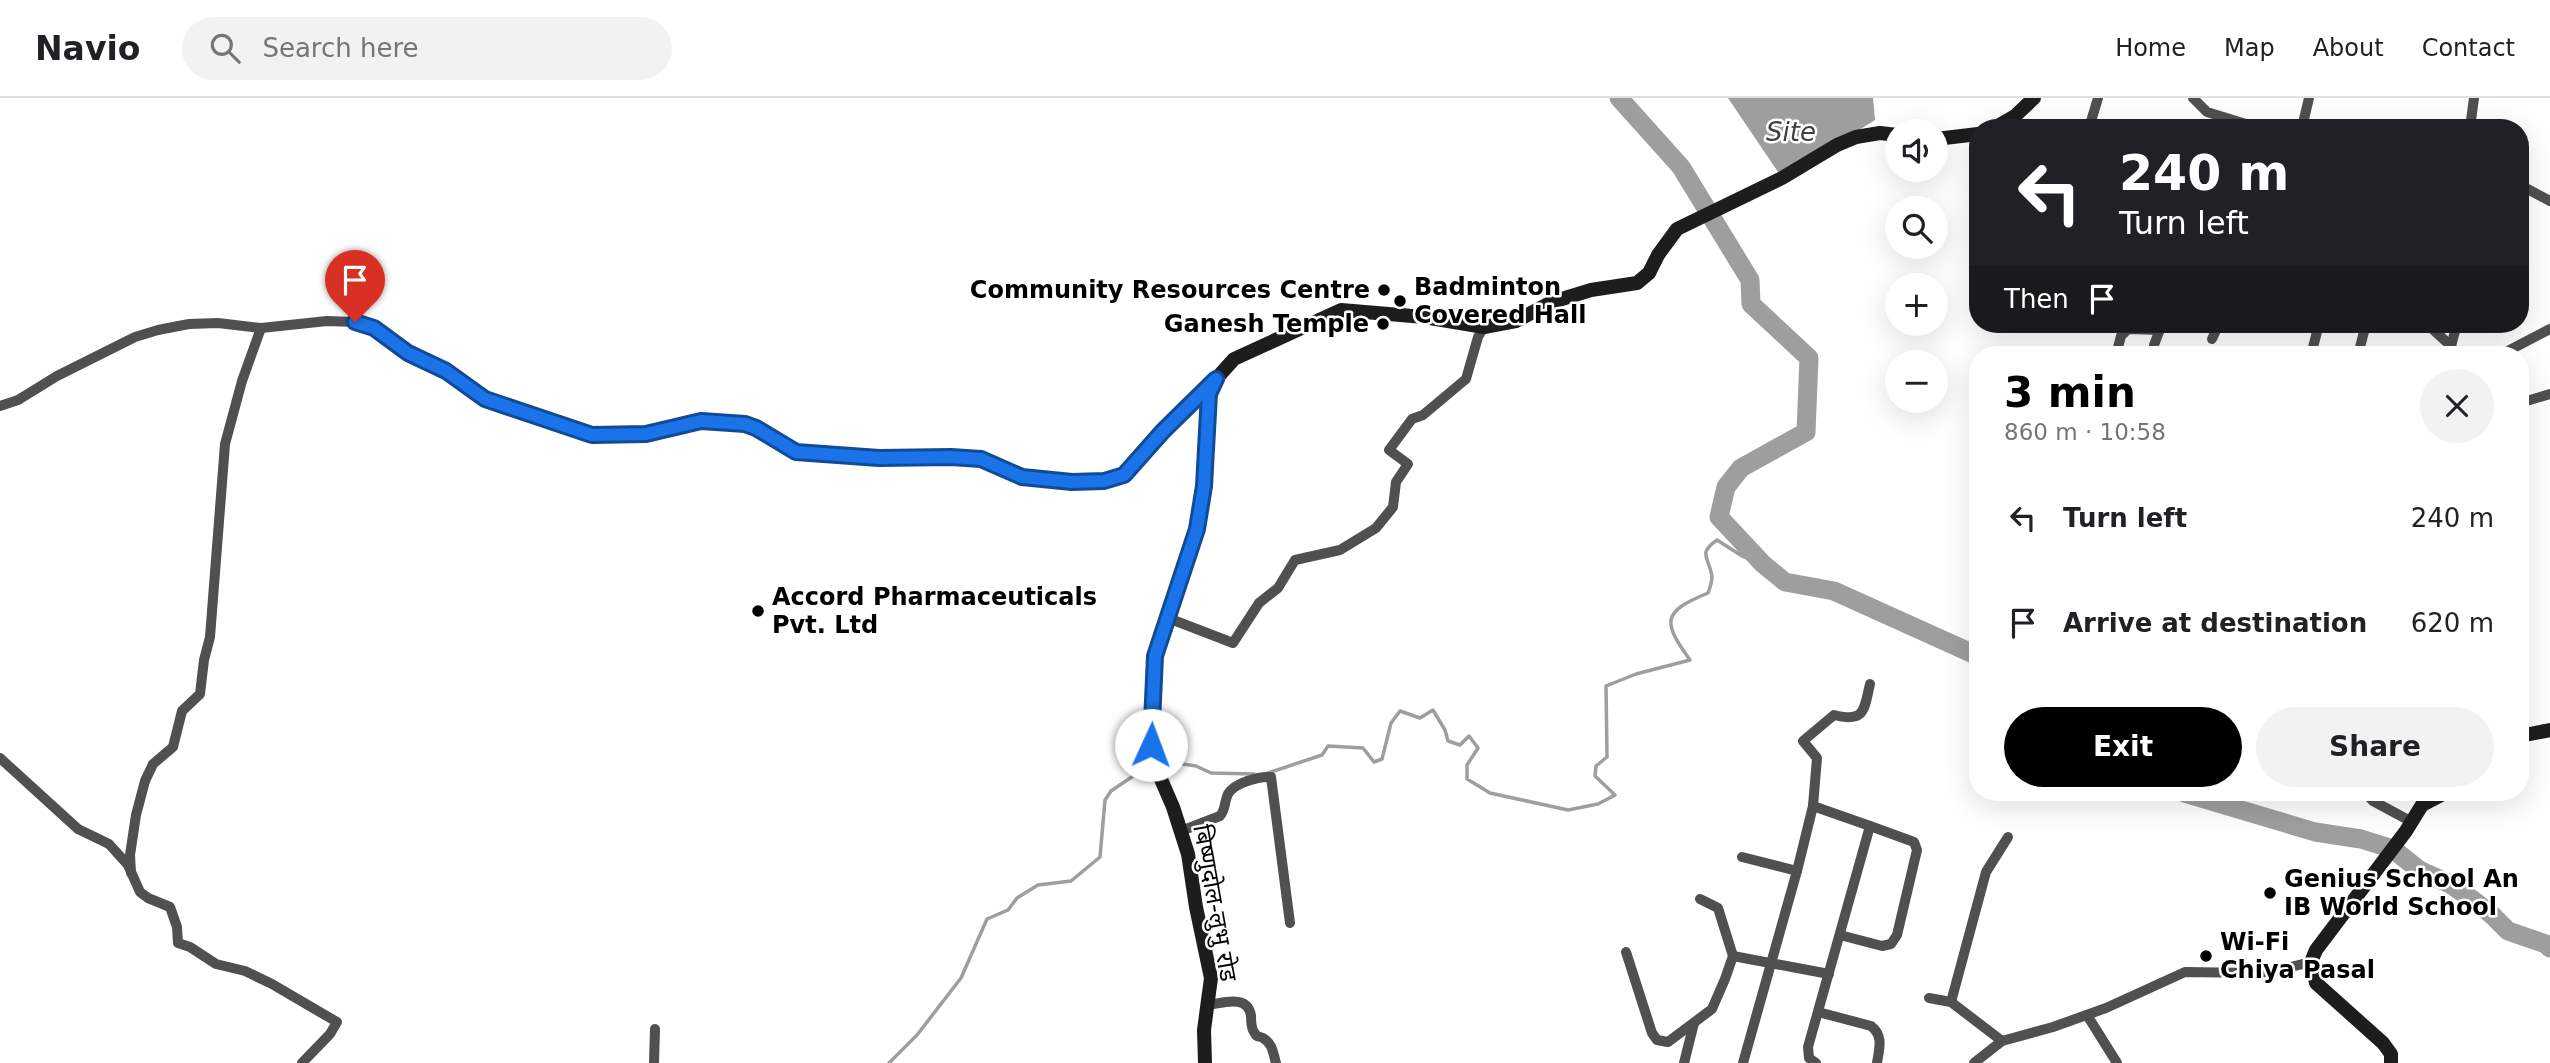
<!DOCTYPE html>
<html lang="en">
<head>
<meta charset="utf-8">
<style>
	:root { --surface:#fff; --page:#f2f2f2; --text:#202124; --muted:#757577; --line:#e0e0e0; --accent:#000 }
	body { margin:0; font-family:"DejaVu Sans","Noto Sans Devanagari",sans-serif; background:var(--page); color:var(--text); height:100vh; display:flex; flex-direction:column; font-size:26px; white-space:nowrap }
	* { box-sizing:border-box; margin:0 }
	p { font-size:23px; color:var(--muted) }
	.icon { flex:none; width:38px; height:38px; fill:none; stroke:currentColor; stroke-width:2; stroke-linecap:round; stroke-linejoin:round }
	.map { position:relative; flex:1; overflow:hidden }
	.side { position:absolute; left:1969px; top:248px; width:560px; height:455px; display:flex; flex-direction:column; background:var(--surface); border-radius:28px; box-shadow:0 7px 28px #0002 }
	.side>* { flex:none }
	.top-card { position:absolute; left:1969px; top:21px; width:560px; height:214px; border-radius:28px; box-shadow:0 7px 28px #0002; background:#202124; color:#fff; overflow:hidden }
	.tools { position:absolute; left:1885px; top:21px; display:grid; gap:14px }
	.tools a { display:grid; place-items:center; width:63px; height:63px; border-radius:50%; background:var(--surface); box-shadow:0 7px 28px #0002; font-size:35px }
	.pin { position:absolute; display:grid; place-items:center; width:60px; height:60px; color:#fff; margin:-72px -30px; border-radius:50% 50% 50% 0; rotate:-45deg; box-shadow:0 0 7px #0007 }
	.pin .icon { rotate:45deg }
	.me { position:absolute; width:77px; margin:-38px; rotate:2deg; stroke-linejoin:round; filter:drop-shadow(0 0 5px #0008) }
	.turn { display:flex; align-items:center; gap:24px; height:147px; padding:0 35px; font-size:32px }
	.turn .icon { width:91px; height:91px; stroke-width:2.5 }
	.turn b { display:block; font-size:49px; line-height:60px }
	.then { display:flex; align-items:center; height:66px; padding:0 35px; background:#0003; gap:14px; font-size:26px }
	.round { display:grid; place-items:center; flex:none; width:74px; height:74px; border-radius:37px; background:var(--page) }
	.head { display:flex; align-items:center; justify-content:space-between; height:119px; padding:0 35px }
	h1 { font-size:42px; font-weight:700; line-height:52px; color:var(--accent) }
	.cta { display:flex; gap:14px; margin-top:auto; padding:14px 35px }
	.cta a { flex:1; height:80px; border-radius:42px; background:var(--accent); color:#fff; font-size:28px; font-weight:700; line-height:80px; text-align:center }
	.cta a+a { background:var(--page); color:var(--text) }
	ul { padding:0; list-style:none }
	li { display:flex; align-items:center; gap:21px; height:105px; padding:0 35px }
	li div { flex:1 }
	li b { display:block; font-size:26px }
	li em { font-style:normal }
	header { display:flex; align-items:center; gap:42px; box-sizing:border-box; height:98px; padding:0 35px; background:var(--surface); border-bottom:2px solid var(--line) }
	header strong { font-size:33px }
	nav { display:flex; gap:38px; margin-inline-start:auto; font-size:24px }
	.search { width:490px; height:63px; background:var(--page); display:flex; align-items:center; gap:18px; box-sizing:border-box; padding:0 24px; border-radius:38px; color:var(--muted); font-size:26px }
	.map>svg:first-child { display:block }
</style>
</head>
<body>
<header>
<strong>Navio</strong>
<div class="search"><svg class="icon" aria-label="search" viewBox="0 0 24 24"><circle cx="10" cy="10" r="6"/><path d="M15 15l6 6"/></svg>Search here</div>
<nav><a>Home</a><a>Map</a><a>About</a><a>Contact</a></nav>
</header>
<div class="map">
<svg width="2550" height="965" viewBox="0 0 2550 965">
	<rect width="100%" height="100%" fill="#fff"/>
	<!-- water -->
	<path fill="#9e9e9e" d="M 1728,0 L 1873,0 L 1875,22 L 1782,80 Z"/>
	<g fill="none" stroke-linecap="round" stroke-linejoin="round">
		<!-- stream -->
		<g stroke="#9e9e9e" stroke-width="3.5">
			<path d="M 1159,668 L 1176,665 L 1196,668 L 1211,675 L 1254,676"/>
			<path d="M 1265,676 L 1322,657 L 1328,648 L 1363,650 L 1374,664 L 1382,661 L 1391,625 L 1400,613 L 1420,620 L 1433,612 L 1445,632 L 1448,643 L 1460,647 L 1469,638 L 1478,650 L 1467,667 L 1467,681 L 1490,695 L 1568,712 L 1598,706 L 1615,697 L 1595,678 L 1596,668 L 1607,659 L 1606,588 L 1636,576 L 1690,562 C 1662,523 1662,514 1708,495 C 1710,490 1712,483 1712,478 C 1709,459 1697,456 1717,442 L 1742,458 L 1763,466"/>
			<path d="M 889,965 L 917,937 L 961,880 L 987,821 L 1008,812 L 1017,800 L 1038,787 L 1071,783 L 1100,759 L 1105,702 L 1111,693 L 1145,670 L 1152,669"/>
		</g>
		<!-- river -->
		<g stroke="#9e9e9e" stroke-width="19">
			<path d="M 1619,0 L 1681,69 L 1750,182 L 1751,206 L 1809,260 L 1806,334 L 1741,370 L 1726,389 L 1719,419 L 1763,466 L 1785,484 L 1834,493 L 1978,558"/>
			<path d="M 2184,695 L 2315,734 L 2361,741 L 2393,751 L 2419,772 L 2450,786 L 2473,802 L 2492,817 L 2508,833 L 2546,846 L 2550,850"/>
		</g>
		<!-- street -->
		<g stroke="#505050" stroke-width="10">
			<path d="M 2193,0 L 2207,14 L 2259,30"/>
			<path d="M 2304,21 L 2309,0"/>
			<path d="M 2089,30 L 2098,0"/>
			<path d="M 2470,30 L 2474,0"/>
			<path d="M 2520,87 L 2550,103"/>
			<path d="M 2427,226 L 2451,248 L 2455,257"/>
			<path d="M 2212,241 L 2219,226"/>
			<path d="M 2154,247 L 2162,226"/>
			<path d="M 2451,248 L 2457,226"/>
			<path d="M 2502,256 L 2550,231"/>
			<path d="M 2116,257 L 2121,238 L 2128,231 L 2160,232"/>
			<path d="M 2311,257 L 2319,226"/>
			<path d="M 2358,257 L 2366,226"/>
			<path d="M 2520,305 L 2550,296"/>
			<path d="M 0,308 L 18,302 L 57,278 L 135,239 L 158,232 L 189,226 L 218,225 L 261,230 L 327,223 L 355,224 L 374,230 L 408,255 L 446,273 L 485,301 L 592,337 L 646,336 L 701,323 L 745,326 L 756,329 L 796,354 L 879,361 L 951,359 L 980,361 L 1022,379 L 1072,384 L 1104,383 L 1124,377 L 1163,333 L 1211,286"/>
			<path d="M 1168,520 L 1233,545 L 1259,505 L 1278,490 L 1295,462 L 1340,452 L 1376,430 L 1393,409 L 1396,384 L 1408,366 L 1389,352 L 1412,321 L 1423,317 L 1466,281 L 1478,239 L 1484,229"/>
			<path d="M 0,660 L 78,731 L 109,746 L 128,767 L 140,794 L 148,800 L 170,809 L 177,829 L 178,845 L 190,849 L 216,866 L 245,873 L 272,886 L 337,924 L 330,936 L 302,965"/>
			<path d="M 2365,695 L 2373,703 L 2412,724"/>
			<path d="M 1813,708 L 1817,660 L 1803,643 L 1834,617 C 1865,625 1864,612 1870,586"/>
			<path d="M 1181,733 L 1220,718 C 1226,711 1224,704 1228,696 C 1234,685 1259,678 1271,679 L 1290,825"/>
			<path d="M 1742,759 L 1797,773 L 1813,708 L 1870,728 L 1808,949 L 1809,960 L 1816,965"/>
			<path d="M 131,775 L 130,757 L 136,717 L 145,683 L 153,666 L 173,649 L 182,613 L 200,596 L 204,562 L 210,539 L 225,346 L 242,283 L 261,230"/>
			<path d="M 1840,837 L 1882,848 L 1891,846 L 1897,837 L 1917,752 L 1914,744 L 1870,728"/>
			<path d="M 1626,854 L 1652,935 L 1657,942 L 1668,944 L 1712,911 L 1725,881 L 1733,858 L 1718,810 L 1700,801"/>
			<path d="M 1733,858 L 1829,876"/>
			<path d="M 1929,900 L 1951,904 L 2002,943"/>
			<path d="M 1951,904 L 1986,774 L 2008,739"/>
			<path d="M 1208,907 C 1223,905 1248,896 1251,918 C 1251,924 1251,930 1254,934 C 1258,941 1257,937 1263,940 C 1273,946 1273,955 1276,965"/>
			<path d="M 1818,914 L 1871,928 C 1884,938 1879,951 1877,965"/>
			<path d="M 2087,917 L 2117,965"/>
			<path d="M 654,965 L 655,931"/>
			<path d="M 1684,965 L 1694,925"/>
			<path d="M 1743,965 L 1797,773"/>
			<path d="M 1974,965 L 2002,943 L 2053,929 L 2106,910 L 2185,874 L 2255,875 L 2274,873 L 2311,864"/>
		</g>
		<!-- secondary -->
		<g stroke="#1d1d1d" stroke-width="14">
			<path d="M 1994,30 L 2015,18 L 2034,0"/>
			<path d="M 1936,41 L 1978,36"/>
			<path d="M 2520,638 L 2550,632"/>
			<path d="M 1205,965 L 1204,932 L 1211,880 L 1196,809 L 1188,756 L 1173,709 L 1160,679 L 1151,647 L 1155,558 L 1197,431 L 1204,388 L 1209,296 L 1216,281 L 1234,261 L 1341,212 L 1424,219 L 1484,229 L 1516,223 L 1552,204 L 1591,192 L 1637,185 L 1649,175 L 1658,157 L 1677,131 L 1782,80 L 1837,47 L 1856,39 L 1880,35 L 1897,37"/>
			<path d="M 2391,965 L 2391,956 L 2383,945 L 2316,885 L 2311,864 L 2316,852 L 2406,733 L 2422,707 L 2445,695"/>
		</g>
	</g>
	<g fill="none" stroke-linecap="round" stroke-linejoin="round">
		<!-- route casing -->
		<g stroke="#114b97" stroke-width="18">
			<path id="route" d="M 355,224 L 374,230 L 408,255 L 446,273 L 485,301 L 592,337 L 646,336 L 701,323 L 745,326 L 756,330 L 796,354 L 879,360 L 951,359 L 981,361 L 1022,379 L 1072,384 L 1104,383 L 1124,377 L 1163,333 L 1216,281 L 1209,296 L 1204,388 L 1197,431 L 1155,558 L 1151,647"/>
		</g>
		<!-- route -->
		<use href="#route" stroke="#1a73e8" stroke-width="12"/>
	</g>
	<!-- markers -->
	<g fill="#000" stroke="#fff" stroke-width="2.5">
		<circle cx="1384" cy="192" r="7"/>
		<circle cx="1400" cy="203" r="7"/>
		<circle cx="1383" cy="226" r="7"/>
		<circle cx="758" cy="513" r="7"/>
		<circle cx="2270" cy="795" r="7"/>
		<circle cx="2206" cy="858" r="7"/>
	</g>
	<g text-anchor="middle" stroke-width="5" stroke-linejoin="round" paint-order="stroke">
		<!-- poi labels -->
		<g font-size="24" font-weight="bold" fill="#000" stroke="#fff" text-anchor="start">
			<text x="1414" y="197">Badminton<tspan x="1414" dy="28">Covered Hall</tspan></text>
			<text x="1370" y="200" text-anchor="end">Community Resources Centre</text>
			<text x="1369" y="234" text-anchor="end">Ganesh Temple</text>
			<text x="772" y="507">Accord Pharmaceuticals<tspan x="772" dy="28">Pvt. Ltd</tspan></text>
			<text x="2284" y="789">Genius School An<tspan x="2284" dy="28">IB World School</tspan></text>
			<text x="2220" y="852">Wi-Fi<tspan x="2220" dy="28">Chiya Pasal</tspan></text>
		</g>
		<!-- street labels -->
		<g font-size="24" fill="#000" stroke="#fff">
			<text transform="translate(1215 805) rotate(80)" y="8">बिष्णुदोल-लुभु रोड</text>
		</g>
		<!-- water labels -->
		<g font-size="26" font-style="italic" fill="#3f3f3f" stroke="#fff">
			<text x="1791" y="43">Site</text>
		</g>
	</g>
</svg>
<div class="tools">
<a><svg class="icon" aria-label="sound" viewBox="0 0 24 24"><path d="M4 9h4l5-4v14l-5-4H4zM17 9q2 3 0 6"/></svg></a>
<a><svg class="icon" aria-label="search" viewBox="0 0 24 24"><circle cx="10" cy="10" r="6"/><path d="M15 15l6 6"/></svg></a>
<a>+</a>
<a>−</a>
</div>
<div class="pin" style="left:355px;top:224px;background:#d93025"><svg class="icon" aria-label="arrive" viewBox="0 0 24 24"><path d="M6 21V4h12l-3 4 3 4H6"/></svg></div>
<svg class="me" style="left:1151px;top:647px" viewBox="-20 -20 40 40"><circle r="19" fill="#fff"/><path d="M0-13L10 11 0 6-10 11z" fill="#1a73e8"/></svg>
<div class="top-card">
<div class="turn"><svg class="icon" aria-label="left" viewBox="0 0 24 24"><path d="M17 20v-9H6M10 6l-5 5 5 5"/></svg><div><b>240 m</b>Turn left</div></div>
<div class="then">Then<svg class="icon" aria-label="arrive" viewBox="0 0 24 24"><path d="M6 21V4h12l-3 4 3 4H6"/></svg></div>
</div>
<section class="side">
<div class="head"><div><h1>3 min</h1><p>860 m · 10:58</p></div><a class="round"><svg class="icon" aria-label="close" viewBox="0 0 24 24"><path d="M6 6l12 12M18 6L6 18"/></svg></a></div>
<ul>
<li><svg class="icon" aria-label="left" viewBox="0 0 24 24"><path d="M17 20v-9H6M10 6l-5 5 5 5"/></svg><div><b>Turn left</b></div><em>240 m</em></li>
<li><svg class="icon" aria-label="arrive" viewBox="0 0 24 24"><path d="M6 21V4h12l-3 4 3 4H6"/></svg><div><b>Arrive at destination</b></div><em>620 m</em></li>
</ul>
<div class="cta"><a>Exit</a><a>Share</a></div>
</section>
</div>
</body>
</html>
